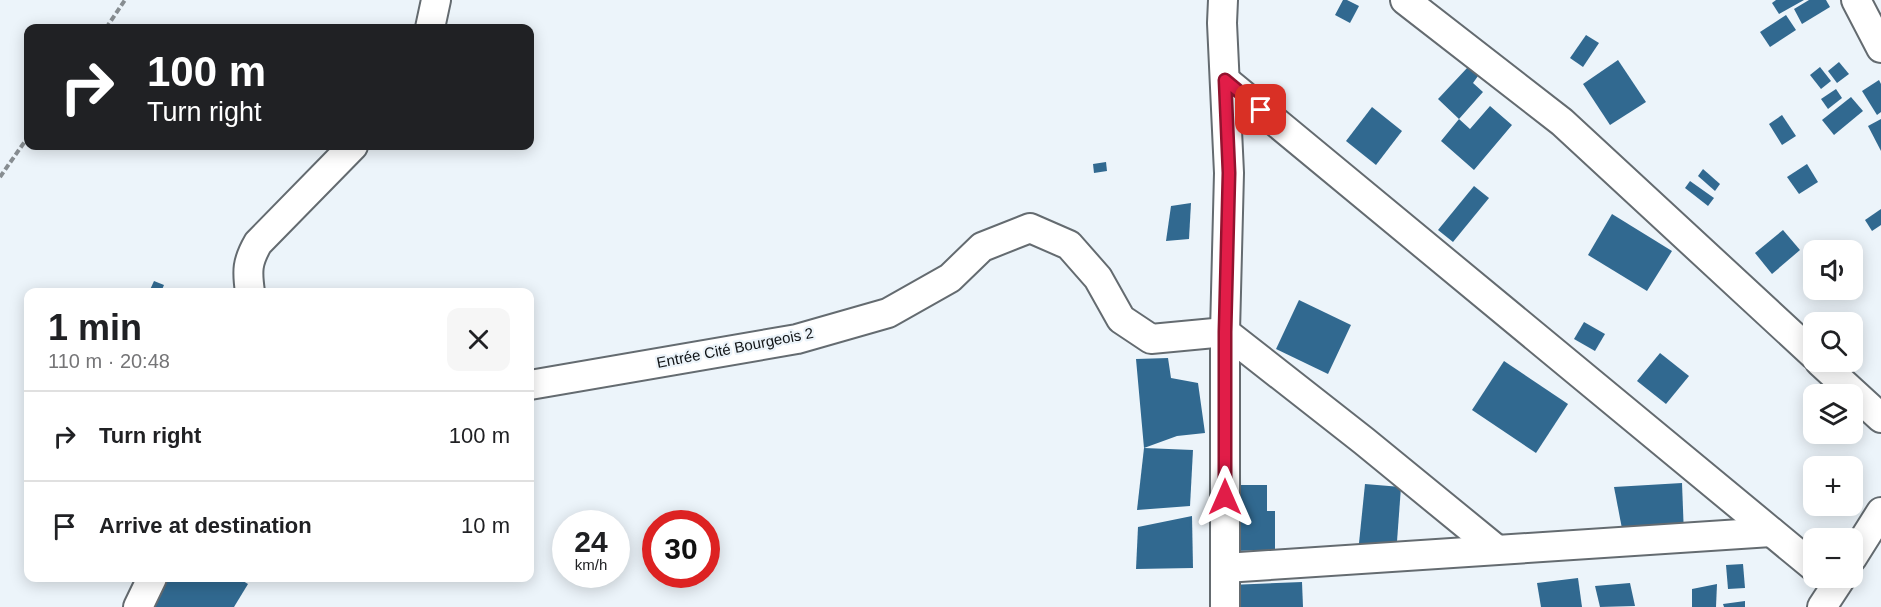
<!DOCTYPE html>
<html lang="en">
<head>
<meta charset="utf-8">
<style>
	:root { --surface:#fff; --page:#f6f6f6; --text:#202124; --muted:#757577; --line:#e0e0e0 }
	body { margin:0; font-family:Helvetica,sans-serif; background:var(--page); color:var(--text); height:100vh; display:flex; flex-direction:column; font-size:22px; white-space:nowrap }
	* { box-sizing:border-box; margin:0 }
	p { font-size:20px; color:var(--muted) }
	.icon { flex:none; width:33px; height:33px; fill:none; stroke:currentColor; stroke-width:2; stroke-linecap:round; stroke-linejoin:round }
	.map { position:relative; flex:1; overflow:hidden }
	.details { position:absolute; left:24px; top:288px; width:510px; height:294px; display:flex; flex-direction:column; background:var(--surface); border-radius:12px; box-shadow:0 3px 15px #0003 }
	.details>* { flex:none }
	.guide { position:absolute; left:24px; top:24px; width:510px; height:126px; border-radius:12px; box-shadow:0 3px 15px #0003; background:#202124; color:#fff; overflow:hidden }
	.tools { position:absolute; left:1803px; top:240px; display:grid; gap:12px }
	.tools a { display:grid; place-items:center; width:60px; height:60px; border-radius:12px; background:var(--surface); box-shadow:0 3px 15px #0003; font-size:30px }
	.speed { position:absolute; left:552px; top:510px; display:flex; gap:12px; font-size:30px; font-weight:700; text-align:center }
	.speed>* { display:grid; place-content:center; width:78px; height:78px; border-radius:50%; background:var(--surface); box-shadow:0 3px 15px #0003; line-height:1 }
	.speed small { font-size:15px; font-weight:400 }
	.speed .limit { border:9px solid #d22; background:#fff; color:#111 }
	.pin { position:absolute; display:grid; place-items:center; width:51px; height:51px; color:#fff; margin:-26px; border-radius:12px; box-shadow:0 3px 9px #0006 }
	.me { position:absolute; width:66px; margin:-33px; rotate:0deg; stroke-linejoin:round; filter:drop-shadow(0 0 4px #0008) }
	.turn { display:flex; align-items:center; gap:21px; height:126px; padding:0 24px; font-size:27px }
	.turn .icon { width:78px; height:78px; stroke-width:2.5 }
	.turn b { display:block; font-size:42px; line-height:51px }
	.round { display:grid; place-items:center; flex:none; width:63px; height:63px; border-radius:12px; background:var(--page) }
	.headline { display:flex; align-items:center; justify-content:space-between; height:102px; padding:0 24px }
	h1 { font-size:36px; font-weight:600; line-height:45px }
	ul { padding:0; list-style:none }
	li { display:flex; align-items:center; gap:18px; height:90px; padding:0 24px; border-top:2px solid var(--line) }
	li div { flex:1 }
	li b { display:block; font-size:22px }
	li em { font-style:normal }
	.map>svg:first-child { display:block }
</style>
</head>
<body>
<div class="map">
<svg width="1881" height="607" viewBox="0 0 1881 607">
	<rect width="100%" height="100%" fill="#ecf4fa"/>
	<!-- building -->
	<g fill="#316990">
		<path d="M 1343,0 L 1347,0 L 1359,6 L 1350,23 L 1335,15 Z"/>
		<path d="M 1776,0 L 1804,0 L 1779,14 L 1772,3 Z"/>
		<path d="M 1809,0 L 1826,0 L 1830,7 L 1802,24 L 1794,9 Z"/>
		<path d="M 1786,15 L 1796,30 L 1770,47 L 1760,32 Z"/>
		<path d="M 1586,35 L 1599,43 L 1583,67 L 1570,58 Z"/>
		<path d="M 1618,60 L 1646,102 L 1610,125 L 1583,84 Z"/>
		<path d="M 1839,62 L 1849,74 L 1837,83 L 1828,71 Z"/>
		<path d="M 1468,67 L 1478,76 L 1473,83 L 1483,92 L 1459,119 L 1438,99 Z"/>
		<path d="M 1820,67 L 1831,81 L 1821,89 L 1810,75 Z"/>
		<path d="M 1879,80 L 1881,84 L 1881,112 L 1877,115 L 1862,91 Z"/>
		<path d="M 1836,89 L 1842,98 L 1828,109 L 1821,99 Z"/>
		<path d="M 1851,97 L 1863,111 L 1834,135 L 1822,120 Z"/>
		<path d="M 1490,106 L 1512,125 L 1474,170 L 1441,141 L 1459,119 L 1470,129 Z"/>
		<path d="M 1372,107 L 1402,131 L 1376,165 L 1346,141 Z"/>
		<path d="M 1782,115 L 1796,136 L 1782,145 L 1769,124 Z"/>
		<path d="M 1881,119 L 1881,151 L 1868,126 Z"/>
		<path d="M 1106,162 L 1107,171 L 1094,173 L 1093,164 Z"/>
		<path d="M 1807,164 L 1818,182 L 1799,194 L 1787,177 Z"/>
		<path d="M 1703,169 L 1720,184 L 1715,191 L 1698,176 Z"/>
		<path d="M 1690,181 L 1714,198 L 1708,206 L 1685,188 Z"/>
		<path d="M 1474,186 L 1489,198 L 1453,242 L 1438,230 Z"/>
		<path d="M 1191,203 L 1189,239 L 1166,241 L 1171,206 Z"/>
		<path d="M 1881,209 L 1881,225 L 1872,231 L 1865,220 Z"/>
		<path d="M 1612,214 L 1672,251 L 1647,291 L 1588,255 Z"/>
		<path d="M 1783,230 L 1800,250 L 1772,274 L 1755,253 Z"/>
		<path d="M 154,281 L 164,285 L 161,292 L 149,292 Z"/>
		<path d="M 1299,300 L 1351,325 L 1328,374 L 1276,349 Z"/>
		<path d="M 1584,322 L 1605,334 L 1595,351 L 1574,339 Z"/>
		<path d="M 1660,353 L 1689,376 L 1666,404 L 1637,381 Z"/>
		<path d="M 1168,358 L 1171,378 L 1198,383 L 1205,433 L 1177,436 L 1144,448 L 1136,359 Z"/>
		<path d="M 1504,361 L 1568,404 L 1536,453 L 1472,410 Z"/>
		<path d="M 1144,448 L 1193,450 L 1190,506 L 1137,510 Z"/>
		<path d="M 1682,483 L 1684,535 L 1624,539 L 1614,487 Z"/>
		<path d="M 1365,484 L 1401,487 L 1396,555 L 1358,553 Z"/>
		<path d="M 1233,485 L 1267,485 L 1267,511 L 1275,511 L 1275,550 L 1234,551 Z"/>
		<path d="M 1192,516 L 1193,568 L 1136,569 L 1138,527 Z"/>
		<path d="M 1743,564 L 1745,588 L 1728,589 L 1726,565 Z"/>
		<path d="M 168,578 L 238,578 L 248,584 L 234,607 L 149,607 Z"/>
		<path d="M 1578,578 L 1582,607 L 1541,607 L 1537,583 Z"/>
		<path d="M 1302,582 L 1303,607 L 1231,607 L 1230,585 Z"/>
		<path d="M 1630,583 L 1635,606 L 1600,607 L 1595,586 Z"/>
		<path d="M 1717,584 L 1716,607 L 1692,607 L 1692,589 Z"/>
		<path d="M 1745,601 L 1745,607 L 1724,607 L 1723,604 Z"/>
	</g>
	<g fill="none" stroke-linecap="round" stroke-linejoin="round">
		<!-- minor casing -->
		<g stroke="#646b70" stroke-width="32">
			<g id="minor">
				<path d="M 1223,0 L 1222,23 L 1229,173 L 1225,332 L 1225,607"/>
				<path d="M 1405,0 L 1562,122 L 1814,355"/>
				<path d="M 1856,0 L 1881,48"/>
				<path d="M 430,28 L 436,0"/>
				<path d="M 1225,80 L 1814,567"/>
				<path d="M 250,292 C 247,271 247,262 258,243 L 353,146"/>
				<path d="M 1820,362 L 1881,418"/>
				<path d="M 530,385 L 797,339 L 888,313 L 950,278 L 982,247 L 1030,228 L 1069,245 L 1098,278 L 1121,319 L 1151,339 L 1225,332 L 1364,441 L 1496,549"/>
				<path d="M 1852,558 L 1881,512"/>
				<path d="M 1225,568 L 1771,532"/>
				<path d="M 138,607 L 152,578"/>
				<path d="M 1822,607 L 1841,578"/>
			</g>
		</g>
		<!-- path -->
		<g stroke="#878d91" stroke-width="4" stroke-dasharray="6 3" stroke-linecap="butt">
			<path d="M 106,28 L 125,0"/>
			<path d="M 0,177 L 28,137"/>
		</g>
		<!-- minor -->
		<use href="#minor" stroke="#fff" stroke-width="28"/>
	</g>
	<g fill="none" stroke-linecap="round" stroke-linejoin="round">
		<!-- route casing -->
		<g stroke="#92132f" stroke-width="15">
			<path id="route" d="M 1225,497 L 1225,332 L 1229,173 L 1225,80 L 1261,110"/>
		</g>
		<!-- route -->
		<use href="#route" stroke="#e11d48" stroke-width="10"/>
	</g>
	<g text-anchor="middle" stroke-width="4.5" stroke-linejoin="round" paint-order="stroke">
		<!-- street labels -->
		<g font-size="15" fill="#101315" stroke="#ecf4fa">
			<text transform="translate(735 348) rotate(-11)" y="5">Entrée Cité Bourgeois 2</text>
		</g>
	</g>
</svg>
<div class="tools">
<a><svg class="icon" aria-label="sound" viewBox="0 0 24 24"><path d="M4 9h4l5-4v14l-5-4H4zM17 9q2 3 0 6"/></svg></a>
<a><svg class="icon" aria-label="search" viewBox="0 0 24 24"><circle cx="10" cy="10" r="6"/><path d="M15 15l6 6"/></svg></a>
<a><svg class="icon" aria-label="layers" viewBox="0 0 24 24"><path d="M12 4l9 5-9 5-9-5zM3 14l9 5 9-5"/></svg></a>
<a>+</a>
<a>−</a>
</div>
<div class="speed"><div>24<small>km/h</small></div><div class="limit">30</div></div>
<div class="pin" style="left:1261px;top:110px;background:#d93025"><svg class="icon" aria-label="arrive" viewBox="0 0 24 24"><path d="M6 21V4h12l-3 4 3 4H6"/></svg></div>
<svg class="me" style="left:1225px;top:497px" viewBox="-20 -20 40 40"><path d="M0-17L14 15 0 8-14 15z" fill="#e11d48" stroke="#fff" stroke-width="4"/></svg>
<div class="guide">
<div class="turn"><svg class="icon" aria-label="right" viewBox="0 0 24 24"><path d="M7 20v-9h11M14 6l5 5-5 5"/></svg><div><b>100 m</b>Turn right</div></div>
</div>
<section class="details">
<div class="headline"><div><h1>1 min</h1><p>110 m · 20:48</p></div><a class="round"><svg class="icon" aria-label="close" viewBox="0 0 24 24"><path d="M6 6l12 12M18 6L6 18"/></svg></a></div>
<ul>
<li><svg class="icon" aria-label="right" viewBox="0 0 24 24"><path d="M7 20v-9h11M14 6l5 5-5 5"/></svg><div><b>Turn right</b></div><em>100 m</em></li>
<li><svg class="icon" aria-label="arrive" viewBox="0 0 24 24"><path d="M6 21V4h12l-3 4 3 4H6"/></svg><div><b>Arrive at destination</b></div><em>10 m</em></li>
</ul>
</section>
</div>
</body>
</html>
